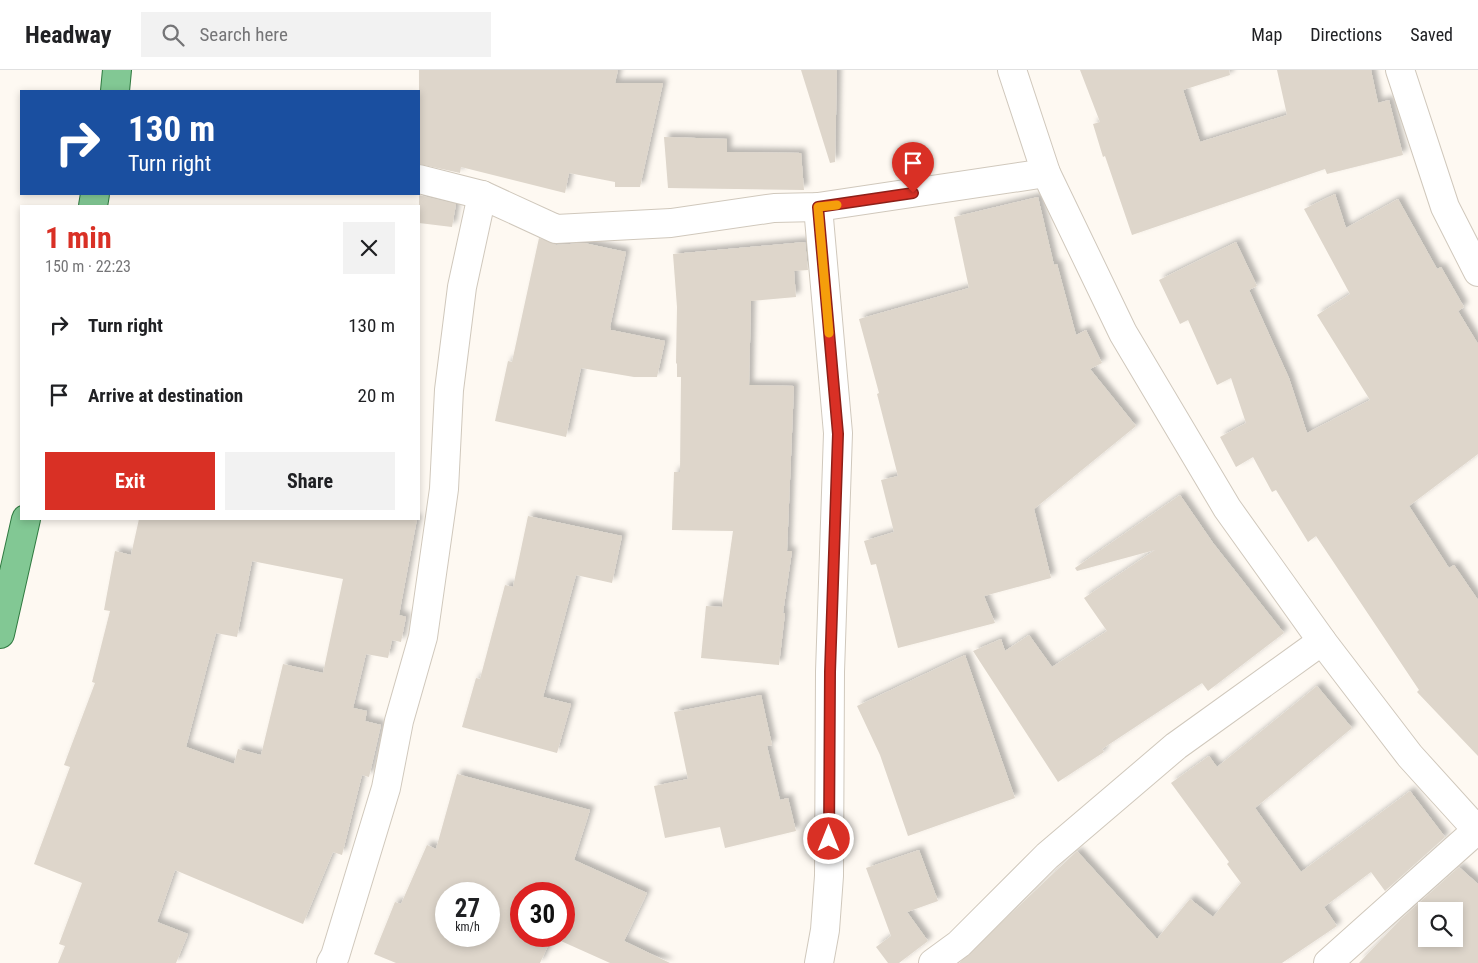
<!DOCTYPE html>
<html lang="en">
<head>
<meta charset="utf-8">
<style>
	:root { --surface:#fff; --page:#f2f2f2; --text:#202124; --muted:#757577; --line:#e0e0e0; --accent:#d93025 }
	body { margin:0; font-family:"Roboto Condensed",sans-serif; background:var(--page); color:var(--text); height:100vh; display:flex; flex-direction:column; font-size:19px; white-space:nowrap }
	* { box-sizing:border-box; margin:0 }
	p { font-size:16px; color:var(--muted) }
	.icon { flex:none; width:28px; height:28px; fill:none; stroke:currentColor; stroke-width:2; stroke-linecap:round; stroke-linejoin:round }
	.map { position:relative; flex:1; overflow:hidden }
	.drawer { position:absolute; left:20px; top:135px; width:400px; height:315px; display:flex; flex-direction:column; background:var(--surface); border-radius:0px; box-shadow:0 2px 8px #0003 }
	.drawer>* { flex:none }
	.top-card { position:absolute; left:20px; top:20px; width:400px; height:105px; border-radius:0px; box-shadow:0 2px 8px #0003; background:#1a4fa0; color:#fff; overflow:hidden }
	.controls { position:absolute; left:1418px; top:832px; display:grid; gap:10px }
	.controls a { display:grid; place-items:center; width:45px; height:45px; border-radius:0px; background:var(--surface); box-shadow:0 2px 8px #0003; font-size:25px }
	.speed { position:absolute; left:435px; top:812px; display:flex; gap:10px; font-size:25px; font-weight:700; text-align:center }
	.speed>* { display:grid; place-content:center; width:65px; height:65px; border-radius:50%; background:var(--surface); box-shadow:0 2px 8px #0003; line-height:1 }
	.speed small { font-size:12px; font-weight:400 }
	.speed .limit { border:8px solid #d22; background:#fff; color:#111 }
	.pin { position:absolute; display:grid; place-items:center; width:42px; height:42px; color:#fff; margin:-51px -21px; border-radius:50% 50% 50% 0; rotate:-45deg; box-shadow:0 0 5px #0007 }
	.pin .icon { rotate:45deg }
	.me { position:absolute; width:55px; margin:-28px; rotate:0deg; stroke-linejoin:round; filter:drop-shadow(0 0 4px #0008) }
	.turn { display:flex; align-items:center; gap:18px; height:105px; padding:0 25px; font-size:22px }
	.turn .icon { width:65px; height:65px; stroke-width:2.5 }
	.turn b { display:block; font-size:35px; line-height:42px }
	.round { display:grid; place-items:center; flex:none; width:52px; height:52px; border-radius:0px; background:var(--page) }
	.headline { display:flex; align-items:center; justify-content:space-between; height:85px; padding:0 25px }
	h1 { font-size:30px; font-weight:700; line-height:38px; color:var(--accent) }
	.cta { display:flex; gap:10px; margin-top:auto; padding:10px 25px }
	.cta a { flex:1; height:58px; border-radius:0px; background:var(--accent); color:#fff; font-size:20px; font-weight:700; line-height:58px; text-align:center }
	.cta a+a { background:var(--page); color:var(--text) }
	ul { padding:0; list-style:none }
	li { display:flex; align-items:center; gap:15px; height:70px; padding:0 25px }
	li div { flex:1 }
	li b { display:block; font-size:19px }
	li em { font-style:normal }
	header { display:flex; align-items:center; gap:30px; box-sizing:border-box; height:70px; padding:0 25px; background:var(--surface); border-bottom:1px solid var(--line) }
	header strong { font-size:24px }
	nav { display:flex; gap:28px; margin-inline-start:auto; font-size:18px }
	.search { width:350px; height:45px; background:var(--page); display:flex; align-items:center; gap:12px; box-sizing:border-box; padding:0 18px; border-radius:0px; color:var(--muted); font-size:19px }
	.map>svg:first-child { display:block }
</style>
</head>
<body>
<header>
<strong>Headway</strong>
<div class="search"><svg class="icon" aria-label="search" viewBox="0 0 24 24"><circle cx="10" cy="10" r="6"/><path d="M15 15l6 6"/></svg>Search here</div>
<nav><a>Map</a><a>Directions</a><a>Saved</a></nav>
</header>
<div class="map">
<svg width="1478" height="893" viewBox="0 0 1478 893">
	<defs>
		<filter id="shadow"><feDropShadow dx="4.5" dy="-4.5" stdDeviation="2.5" flood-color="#0004"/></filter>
	</defs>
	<rect width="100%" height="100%" fill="#fef9f2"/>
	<!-- building -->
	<g fill="#ded6cb" fill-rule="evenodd" filter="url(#shadow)">
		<path d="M 419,0 L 618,0 L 615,13 L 663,13 L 640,117 L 615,117 L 615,112 L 569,103 L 565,123 L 461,97 L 460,103 L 419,94 Z"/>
		<path d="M 801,0 L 837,0 L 835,92 L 830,93 Z"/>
		<path d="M 1080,0 L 1229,0 L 1230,5 L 1183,20 L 1200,72 L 1287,45 L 1277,0 L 1371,0 L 1378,33 L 1389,30 L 1403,85 L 1327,104 L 1325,99 L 1132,165 L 1105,86 L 1103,87 L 1093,54 L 1100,52 Z"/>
		<path d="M 664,67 L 727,69 L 727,82 L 801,83 L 804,120 L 668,118 Z"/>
		<path d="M 1335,124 L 1346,158 L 1398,129 L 1437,199 L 1441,197 L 1464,237 L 1458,241 L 1478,274 L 1478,384 L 1409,436 L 1449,498 L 1454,495 L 1478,530 L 1478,686 L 1417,622 L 1419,620 L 1316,466 L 1308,472 L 1276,420 L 1272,422 L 1253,387 L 1236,397 L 1220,367 L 1246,353 L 1231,308 L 1217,315 L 1188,250 L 1180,254 L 1159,210 L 1236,172 L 1257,216 L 1249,220 L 1289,308 L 1307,363 L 1370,330 L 1317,245 L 1350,224 L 1304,139 Z"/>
		<path d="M 419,125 L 456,134 L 452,157 L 419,153 Z"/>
		<path d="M 1038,127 L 1054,195 L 1057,194 L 1076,265 L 1086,260 L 1102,293 L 1090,299 L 1136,356 L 1034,439 L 1051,508 L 984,526 L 995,553 L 898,578 L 876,494 L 871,495 L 864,471 L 894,462 L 881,410 L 898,406 L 877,324 L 879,323 L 859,249 L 969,218 L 954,147 Z"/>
		<path d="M 539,168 L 556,175 L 584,173 L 626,182 L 610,257 L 611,260 L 665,271 L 657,307 L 634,307 L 581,298 L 566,367 L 495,351 L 508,291 L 512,292 Z"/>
		<path d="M 805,172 L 808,200 L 794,201 L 796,227 L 751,231 L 749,315 L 794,316 L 787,481 L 792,481 L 783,543 L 785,543 L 779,595 L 701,588 L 706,536 L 722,537 L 733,461 L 672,460 L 674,402 L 680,402 L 681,307 L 677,307 L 677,294 L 676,293 L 677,237 L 673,184 Z"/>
		<path d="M 1180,425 L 1213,473 L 1284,563 L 1208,621 L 1202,613 L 1102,679 L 1104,682 L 1058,712 L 973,581 L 1001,569 L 1005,581 L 1029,565 L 1052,597 L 1107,561 L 1084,528 L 1155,480 L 1077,501 L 1075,498 Z"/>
		<path d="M 528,446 L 622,466 L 612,513 L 576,505 L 543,627 L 571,634 L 557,683 L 462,657 L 476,608 L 480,609 L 505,515 L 513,517 Z"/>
		<path d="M 139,449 L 417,449 L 399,545 L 406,547 L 401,572 L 392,570 L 388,588 L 366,584 L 353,638 L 367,641 L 365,651 L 381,655 L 369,707 L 362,705 L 342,785 L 333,782 L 303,854 L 175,800 L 157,852 L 188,864 L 176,893 L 58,893 L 65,876 L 59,874 L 82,813 L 34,794 L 70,697 L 64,695 L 95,613 L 92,612 L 110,541 L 104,540 L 115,481 L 131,485 ZM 252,491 L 343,509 L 323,603 L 283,594 L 261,685 L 238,679 L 234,694 L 186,677 L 216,563 L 237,567 Z"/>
		<path d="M 965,585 L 1015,728 L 908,766 L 880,685 L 857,636 Z"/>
		<path d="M 1317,616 L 1352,658 L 1255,738 L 1301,802 L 1410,721 L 1445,767 L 1385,821 L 1371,802 L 1324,837 L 1337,856 L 1282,893 L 959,893 L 1077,781 L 1157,869 L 1190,829 L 1213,847 L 1241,813 L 1227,794 L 1229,792 L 1171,713 L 1209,686 L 1217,697 Z"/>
		<path d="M 761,625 L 772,675 L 767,676 L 780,730 L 788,728 L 796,761 L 725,778 L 720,757 L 665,768 L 654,716 L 688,709 L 674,642 Z"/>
		<path d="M 457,704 L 590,740 L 574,790 L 647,823 L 624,871 L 670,893 L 610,893 L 552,867 L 540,893 L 396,893 L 374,884 L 395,832 L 401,834 L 427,775 L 436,779 ZM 446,824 L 489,824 L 489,866 L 446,866 ZM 521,824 L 564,824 L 564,866 L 521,866 Z"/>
		<path d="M 919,780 L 938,831 L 907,842 L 928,871 L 899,893 L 888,893 L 876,877 L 891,866 L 866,798 Z"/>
		<path d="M 1459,797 L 1478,814 L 1478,893 L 1359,893 L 1401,849 ZM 1426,841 L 1454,841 L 1454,869 L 1426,869 Z"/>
	</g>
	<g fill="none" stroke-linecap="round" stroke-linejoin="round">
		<!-- minor casing -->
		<g stroke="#d0c8bc" stroke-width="30">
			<g id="minor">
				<path d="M 1012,0 L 1046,103 L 1123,263 L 1227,438 L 1322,571 L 1410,686 L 1478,761"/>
				<path d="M 1400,0 L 1445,137 L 1478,202"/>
				<path d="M 419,109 L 482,125 L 556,159 L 671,153 L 774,138 L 818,137 L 1046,103"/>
				<path d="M 818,137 L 838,363 L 830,602 L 829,806 L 825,860 L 819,893"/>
				<path d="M 331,893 L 335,886 L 386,718 L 399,651 L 423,567 L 444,419 L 449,320 L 462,217 L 482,125"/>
				<path d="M 933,893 L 959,874 L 1047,786 L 1176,676 L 1322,571"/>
				<path d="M 1328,893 L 1477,760"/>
			</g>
		</g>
		<!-- major casing -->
		<g stroke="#307a41" stroke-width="30">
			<g id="major">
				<path d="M 115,21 L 117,0"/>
				<path d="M 93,136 L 95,124"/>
				<path d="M 0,564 L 26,449"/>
			</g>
		</g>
		<!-- minor -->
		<use href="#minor" stroke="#fff" stroke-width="28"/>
		<!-- major -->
		<use href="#major" stroke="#82c894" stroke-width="28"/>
	</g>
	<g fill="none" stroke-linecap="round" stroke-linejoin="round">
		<!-- route casing -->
		<g stroke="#8d1f18" stroke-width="12">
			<path id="route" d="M 829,769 L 830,602 L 838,364 L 818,137 L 913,123"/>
		</g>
		<!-- route -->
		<use href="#route" stroke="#d93025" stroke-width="9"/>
		<!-- slow -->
		<path stroke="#f59e0b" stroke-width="9" d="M 829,263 L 818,137 L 837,135"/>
	</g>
</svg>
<div class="controls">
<a><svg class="icon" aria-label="search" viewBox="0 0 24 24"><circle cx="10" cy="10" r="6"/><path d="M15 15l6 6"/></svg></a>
</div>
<div class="speed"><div>27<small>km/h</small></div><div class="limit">30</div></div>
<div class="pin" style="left:913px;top:123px;background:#d93025"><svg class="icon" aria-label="arrive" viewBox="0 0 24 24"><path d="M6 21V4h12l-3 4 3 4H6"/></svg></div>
<svg class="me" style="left:829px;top:769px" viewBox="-20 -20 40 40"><circle r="17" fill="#d93025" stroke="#fff" stroke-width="3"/><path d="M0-11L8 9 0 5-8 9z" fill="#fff"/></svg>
<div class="top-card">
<div class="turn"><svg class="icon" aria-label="right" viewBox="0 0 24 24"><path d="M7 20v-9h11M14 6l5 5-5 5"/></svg><div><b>130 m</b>Turn right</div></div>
</div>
<section class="drawer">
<div class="headline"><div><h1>1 min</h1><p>150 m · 22:23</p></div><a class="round"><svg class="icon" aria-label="close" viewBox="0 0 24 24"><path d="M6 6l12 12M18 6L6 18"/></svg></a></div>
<ul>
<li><svg class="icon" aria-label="right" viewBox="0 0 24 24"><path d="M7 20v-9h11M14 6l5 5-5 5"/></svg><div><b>Turn right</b></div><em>130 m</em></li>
<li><svg class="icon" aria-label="arrive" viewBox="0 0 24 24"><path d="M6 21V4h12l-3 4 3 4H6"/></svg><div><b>Arrive at destination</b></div><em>20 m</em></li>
</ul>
<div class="cta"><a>Exit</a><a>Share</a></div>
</section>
</div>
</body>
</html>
